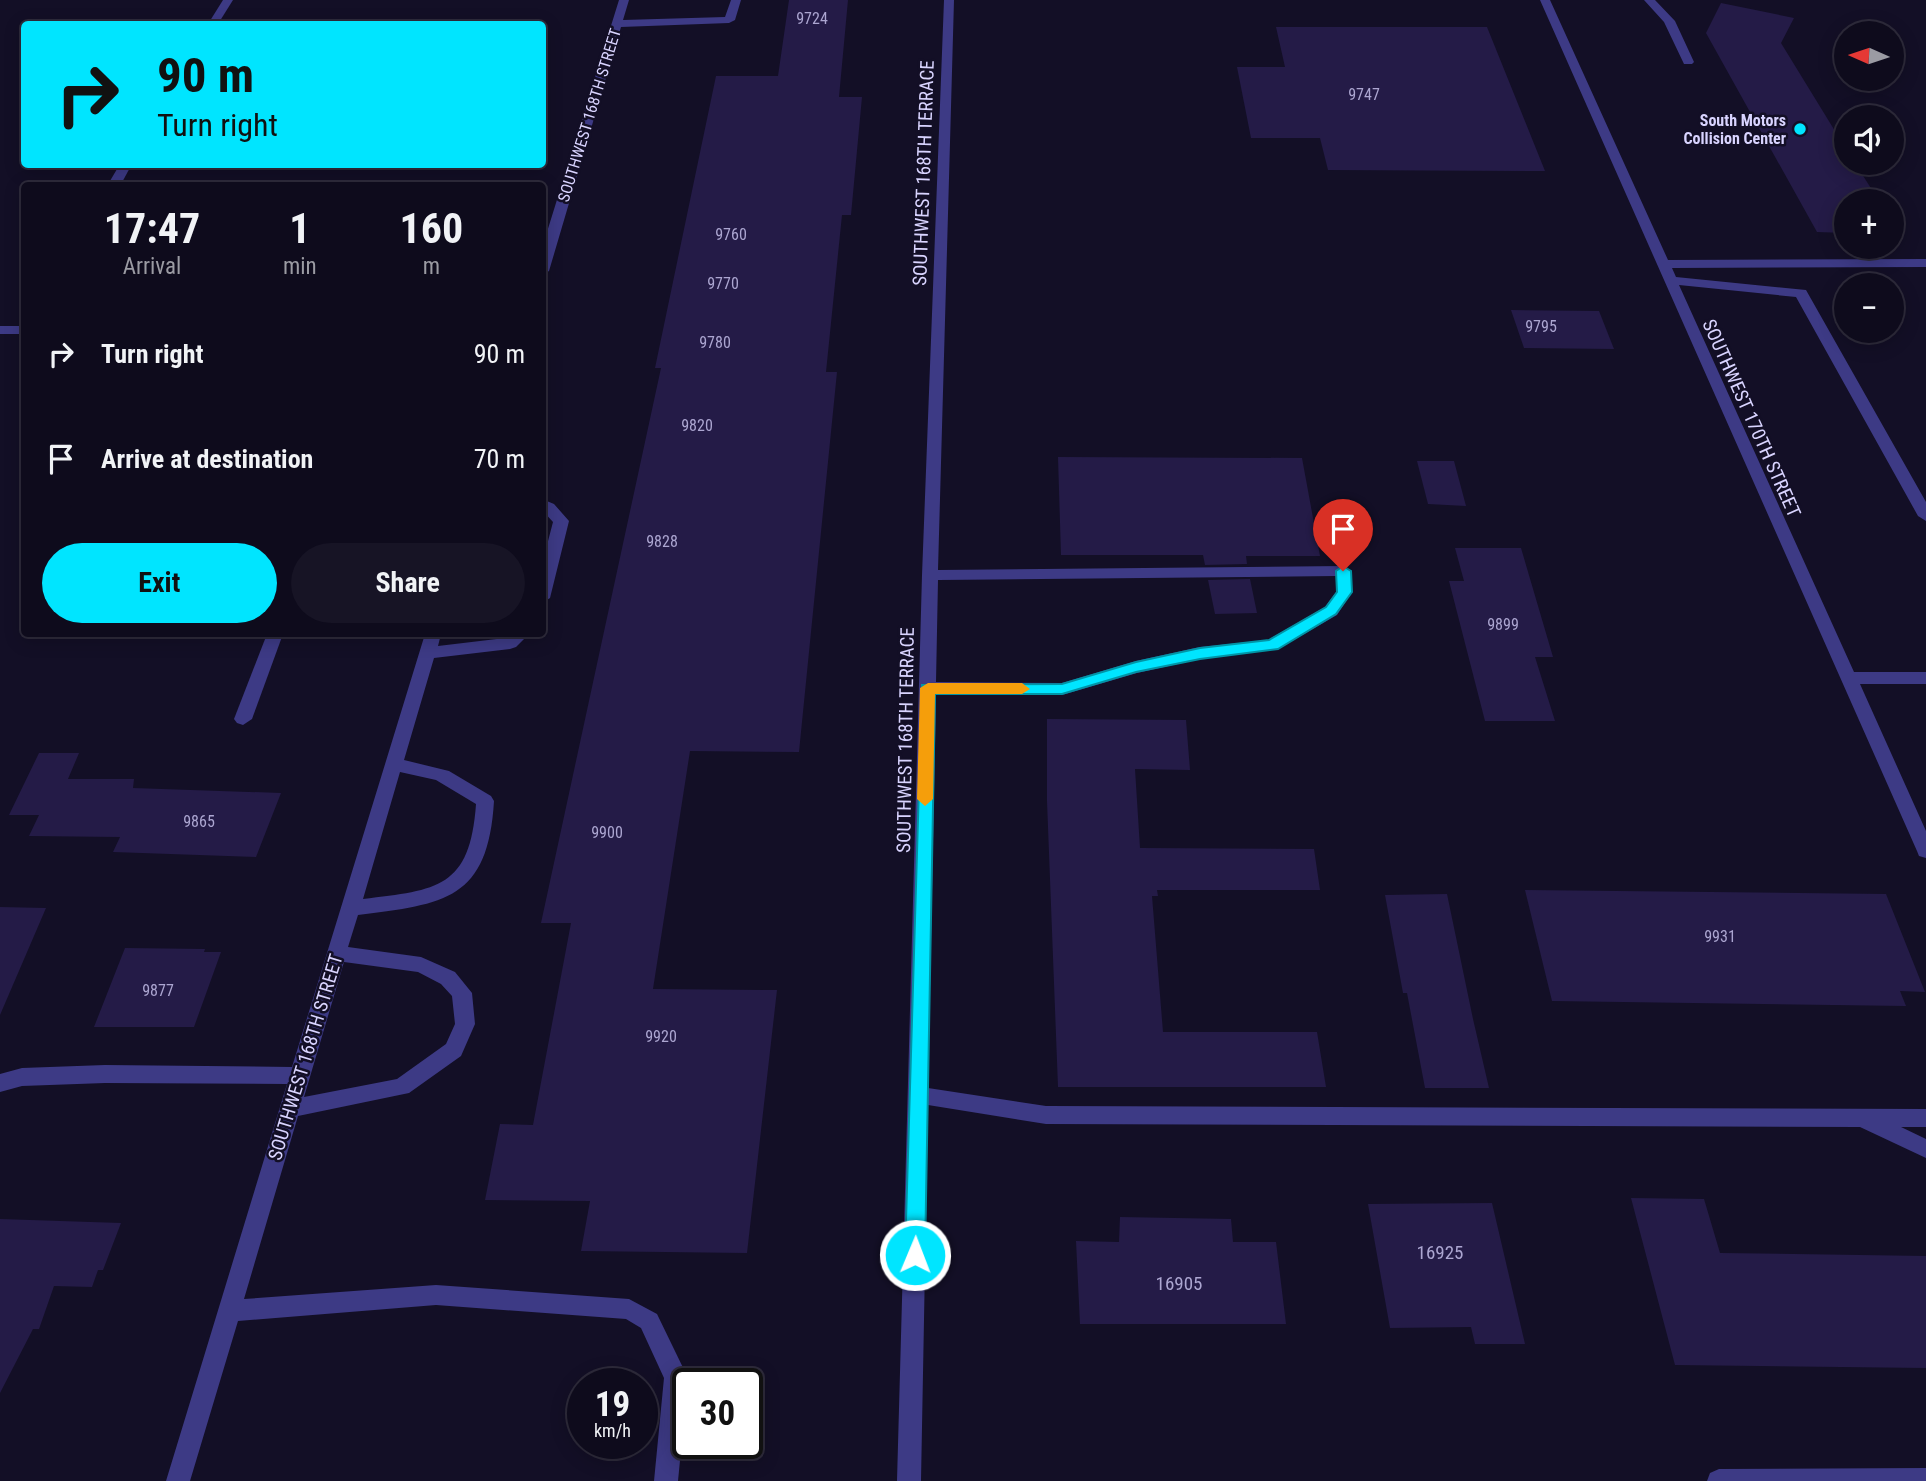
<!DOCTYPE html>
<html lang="en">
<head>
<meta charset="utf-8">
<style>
	:root { --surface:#0e0b1c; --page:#171425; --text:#f1f3f6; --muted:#9b9ba3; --line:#2e2b3b; --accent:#00e5ff }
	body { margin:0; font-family:"Roboto Condensed",sans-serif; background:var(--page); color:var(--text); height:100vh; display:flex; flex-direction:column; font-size:26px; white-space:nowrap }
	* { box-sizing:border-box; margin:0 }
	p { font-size:23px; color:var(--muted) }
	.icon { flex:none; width:38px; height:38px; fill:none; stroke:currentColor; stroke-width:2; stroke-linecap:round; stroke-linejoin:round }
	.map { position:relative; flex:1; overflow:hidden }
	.details { position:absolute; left:21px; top:182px; width:525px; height:455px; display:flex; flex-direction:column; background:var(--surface); border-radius:7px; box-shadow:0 4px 18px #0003,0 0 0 2px var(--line) }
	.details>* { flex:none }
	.hud { position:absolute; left:21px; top:21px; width:525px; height:147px; border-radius:7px; box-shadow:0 4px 18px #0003,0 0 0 2px var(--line); background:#00e5ff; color:#111; overflow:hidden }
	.needle { width:46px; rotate:273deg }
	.fabs { position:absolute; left:1834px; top:21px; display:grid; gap:14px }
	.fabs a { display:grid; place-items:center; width:70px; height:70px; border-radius:50%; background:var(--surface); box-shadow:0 4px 18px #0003,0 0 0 2px var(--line); font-size:35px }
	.speed { position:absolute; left:567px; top:1368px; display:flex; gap:14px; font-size:35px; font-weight:700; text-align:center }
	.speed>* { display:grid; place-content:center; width:91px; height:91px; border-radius:50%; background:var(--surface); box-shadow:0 4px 18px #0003,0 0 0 2px var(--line); line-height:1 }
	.speed small { font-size:18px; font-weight:400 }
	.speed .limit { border:4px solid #111; border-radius:10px; background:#fff; color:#111 }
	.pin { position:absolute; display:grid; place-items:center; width:60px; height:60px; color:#fff; margin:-72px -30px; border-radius:50% 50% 50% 0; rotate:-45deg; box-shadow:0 0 7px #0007 }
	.pin .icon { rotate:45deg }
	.me { position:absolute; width:77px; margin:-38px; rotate:1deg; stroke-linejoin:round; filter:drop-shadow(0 0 5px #0008) }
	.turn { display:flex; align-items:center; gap:24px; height:147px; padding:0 21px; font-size:32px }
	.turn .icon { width:91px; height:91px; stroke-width:2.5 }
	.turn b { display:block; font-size:49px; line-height:60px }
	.eta { display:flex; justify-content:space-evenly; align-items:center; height:119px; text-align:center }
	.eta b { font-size:42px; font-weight:700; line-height:49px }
	.button { display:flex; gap:14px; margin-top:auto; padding:14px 21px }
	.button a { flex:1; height:80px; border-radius:42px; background:var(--accent); color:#111; font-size:28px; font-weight:700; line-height:80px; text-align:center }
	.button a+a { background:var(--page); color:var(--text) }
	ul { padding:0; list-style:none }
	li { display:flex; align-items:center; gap:21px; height:105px; padding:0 21px }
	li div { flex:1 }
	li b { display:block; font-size:26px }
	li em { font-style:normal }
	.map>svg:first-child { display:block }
</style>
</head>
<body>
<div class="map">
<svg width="1926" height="1481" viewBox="0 0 1926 1481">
	<rect width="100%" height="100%" fill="#130f26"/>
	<!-- building -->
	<g fill="#241b47">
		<path d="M 789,0 L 848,0 L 839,97 L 862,97 L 851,215 L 842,215 L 826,372 L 837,372 L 799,752 L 690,751 L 653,989 L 777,990 L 747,1253 L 581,1251 L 590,1201 L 485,1200 L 500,1124 L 533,1125 L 571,923 L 541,923 L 661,368 L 655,368 L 716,76 L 778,76 Z"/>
		<path d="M 1721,3 L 1794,18 L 1781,43 L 1846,149 L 1846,163 L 1855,163 L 1879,201 L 1846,201 L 1846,233 L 1817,232 L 1706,33 Z"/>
		<path d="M 1276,27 L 1487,27 L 1545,171 L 1328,170 L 1320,138 L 1251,138 L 1237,67 L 1285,67 Z"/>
		<path d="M 1511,310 L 1599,311 L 1614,349 L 1524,348 Z"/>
		<path d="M 1058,457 L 1302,458 L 1320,556 L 1246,556 L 1247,564 L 1205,565 L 1203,555 L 1061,555 Z"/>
		<path d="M 1417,461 L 1454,461 L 1466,506 L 1428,504 Z"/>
		<path d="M 1455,548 L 1521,548 L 1553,657 L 1535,657 L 1555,721 L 1485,721 L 1449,581 L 1464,581 Z"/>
		<path d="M 1250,579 L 1257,613 L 1215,614 L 1208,580 Z"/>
		<path d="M 1047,719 L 1186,720 L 1190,770 L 1135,769 L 1140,848 L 1314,849 L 1320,890 L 1157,890 L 1158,896 L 1152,896 L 1163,1032 L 1317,1032 L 1326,1087 L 1058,1087 L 1047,801 Z"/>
		<path d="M 39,753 L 79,753 L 68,779 L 134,779 L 133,788 L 281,793 L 256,857 L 113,852 L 120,837 L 29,836 L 39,815 L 9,815 Z"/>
		<path d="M 1525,890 L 1886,894 L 1925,992 L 1900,991 L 1906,1006 L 1552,1001 Z"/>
		<path d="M 1447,894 L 1473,1019 L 1489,1088 L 1425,1088 L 1407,993 L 1403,993 L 1385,895 Z"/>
		<path d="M 0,907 L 46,908 L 0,1015 Z"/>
		<path d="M 125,948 L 205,949 L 204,952 L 221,952 L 194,1027 L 94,1027 Z"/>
		<path d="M 1631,1198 L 1704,1199 L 1720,1253 L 1926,1256 L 1926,1368 L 1675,1365 Z"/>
		<path d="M 1492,1203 L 1525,1344 L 1475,1344 L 1471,1327 L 1390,1328 L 1368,1204 Z"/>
		<path d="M 1120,1217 L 1231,1219 L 1233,1242 L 1276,1242 L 1286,1324 L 1080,1324 L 1076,1241 L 1119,1242 Z"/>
		<path d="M 0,1219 L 121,1223 L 103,1270 L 98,1270 L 92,1287 L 54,1286 L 39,1329 L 33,1329 L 0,1393 Z"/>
	</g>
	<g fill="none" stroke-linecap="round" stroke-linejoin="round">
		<!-- minor -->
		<g fill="#3d3a85" fill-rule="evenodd">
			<path d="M 223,0 L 233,0 L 218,24 L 208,24 Z"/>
			<path d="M 619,0 L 629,0 L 623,20 L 725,17 L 731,0 L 741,0 L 735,20 L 729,23 L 621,27 L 549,271 L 542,275 L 542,248 Z"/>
			<path d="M 944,0 L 954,0 L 938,570 L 1344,566 L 1352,571 L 1352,592 L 1337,615 L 1278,649 L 1200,659 L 1137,673 L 1062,695 L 936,694 L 928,1088 L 1046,1106 L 1926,1109 L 1926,1127 L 1901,1127 L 1926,1139 L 1926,1158 L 1860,1127 L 1046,1124 L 928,1105 L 921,1481 L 897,1481 L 922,575 ZM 1336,576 L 1336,592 L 1325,607 L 1268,640 L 1200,647 L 1136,661 L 1062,683 L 936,682 L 938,580 Z"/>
			<path d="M 1540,0 L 1550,0 L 1668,260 L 1926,259 L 1926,267 L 1672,268 L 1676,277 L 1806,290 L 1926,502 L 1926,521 L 1918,516 L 1796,297 L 1679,285 L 1854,672 L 1926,672 L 1926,684 L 1860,684 L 1926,831 L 1926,858 L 1919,856 L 1917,851 Z"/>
			<path d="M 1644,0 L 1655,0 L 1675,21 L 1694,62 L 1692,64 L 1684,64 L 1664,22 Z"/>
			<path d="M 120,164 L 132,164 L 120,186 L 107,186 Z"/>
			<rect x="0" y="326" width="24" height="8"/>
			<path d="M 542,499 L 554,504 L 569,521 L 550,598 L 542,603 L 542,564 L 553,522 L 542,510 Z"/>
			<path d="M 267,634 L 283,634 L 252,719 L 243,725 L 237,723 L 234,719 Z"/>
			<path d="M 425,634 L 441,634 L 438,646 L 505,638 L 511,634 L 529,634 L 516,647 L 510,649 L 434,658 L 404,760 L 449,771 L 491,796 L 494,801 C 488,900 445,904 358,915 L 348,947 L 421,957 L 455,972 L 472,993 L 475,1024 L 461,1056 L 409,1093 L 298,1116 L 244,1299 L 436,1285 L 629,1299 L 657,1314 L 688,1378 L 678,1481 L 654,1481 L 664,1378 L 641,1328 L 626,1319 L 436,1305 L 238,1321 L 190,1481 L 166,1481 L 287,1084 L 105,1083 L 22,1086 L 0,1092 L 0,1074 L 22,1068 L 105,1065 L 292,1067 ZM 400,772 L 436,780 L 476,804 C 470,888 438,890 363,899 ZM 344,962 L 418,972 L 441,984 L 452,996 L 455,1024 L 446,1044 L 397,1079 L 304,1097 Z"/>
			<path d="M 1926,1468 L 1926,1481 L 1707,1481 L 1710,1473 L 1719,1469 Z"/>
		</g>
	</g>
	<!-- route -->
	<path fill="#00e5ff" stroke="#0095a6" stroke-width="2" d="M 1343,566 L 1351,571 L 1352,592 L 1336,614 L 1278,649 L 1200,659 L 1136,672 L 1062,694 L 935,694 L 925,1255 L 922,1261 L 915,1264 L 908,1261 L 905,1255 L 922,685 L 1062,684 L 1136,662 L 1200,648 L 1269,640 L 1326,607 L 1337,592 L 1336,571 Z"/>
	<!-- slow -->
	<path fill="#f59e0b" d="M 928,683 L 1022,683 L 1030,689 L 1022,694 L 935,694 L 933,799 L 925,806 L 917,799 L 920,688 Z"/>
	<!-- markers -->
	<circle fill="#00e5ff" stroke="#130f26" stroke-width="2.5" cx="1800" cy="129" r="7"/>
	<g text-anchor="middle" stroke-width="5" stroke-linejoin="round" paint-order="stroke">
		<!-- number labels -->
		<g font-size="16" fill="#aca6d1">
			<text x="812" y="24">9724</text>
			<text x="1364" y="100">9747</text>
			<text x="731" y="240">9760</text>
			<text x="723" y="289">9770</text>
			<text x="1541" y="332">9795</text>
			<text x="715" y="348">9780</text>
			<text x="697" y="431">9820</text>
			<text x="662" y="547">9828</text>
			<text x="1503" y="630">9899</text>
			<text x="199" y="827">9865</text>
			<text x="607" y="838">9900</text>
			<text x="1720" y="942">9931</text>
			<text x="158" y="996">9877</text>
			<text x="661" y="1042">9920</text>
		</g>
		<!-- far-street labels -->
		<g font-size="16" fill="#d9d4ff" stroke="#130f26">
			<text transform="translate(589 115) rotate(-73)" y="6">SOUTHWEST 168TH STREET</text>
		</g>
		<!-- far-poi labels -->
		<g font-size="16" font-weight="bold" fill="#d9d4ff" stroke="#130f26" text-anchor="end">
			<text x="1786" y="126">South Motors<tspan x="1786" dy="18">Collision Center</tspan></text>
		</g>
		<!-- street labels -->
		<g font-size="19" fill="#d9d4ff" stroke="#130f26">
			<text transform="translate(923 173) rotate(-88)" y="7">SOUTHWEST 168TH TERRACE</text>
			<text transform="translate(1752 418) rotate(66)" y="7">SOUTHWEST 170TH STREET</text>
			<text transform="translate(905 740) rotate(-89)" y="7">SOUTHWEST 168TH TERRACE</text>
			<text transform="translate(305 1057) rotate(-73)" y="7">SOUTHWEST 168TH STREET</text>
		</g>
		<!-- near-number labels -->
		<g font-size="19" fill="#aca6d1">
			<text x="1440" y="1259">16925</text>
			<text x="1179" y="1290">16905</text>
		</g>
	</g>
</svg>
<div class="fabs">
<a><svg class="needle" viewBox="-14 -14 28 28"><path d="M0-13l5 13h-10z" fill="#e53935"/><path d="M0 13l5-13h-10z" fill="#9b9ba3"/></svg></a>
<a><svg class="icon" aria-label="sound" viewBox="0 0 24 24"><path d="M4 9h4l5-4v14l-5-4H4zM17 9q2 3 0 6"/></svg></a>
<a>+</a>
<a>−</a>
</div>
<div class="speed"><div>19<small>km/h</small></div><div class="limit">30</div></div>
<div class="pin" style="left:1343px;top:571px;background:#d93025"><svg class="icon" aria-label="arrive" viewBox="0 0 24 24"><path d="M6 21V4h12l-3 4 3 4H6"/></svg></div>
<svg class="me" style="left:915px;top:1255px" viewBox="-20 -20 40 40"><circle r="17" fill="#00e5ff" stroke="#fff" stroke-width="3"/><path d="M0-11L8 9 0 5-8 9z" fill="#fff"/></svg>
<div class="hud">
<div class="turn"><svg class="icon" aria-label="right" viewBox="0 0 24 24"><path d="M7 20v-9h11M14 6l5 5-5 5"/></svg><div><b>90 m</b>Turn right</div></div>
</div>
<section class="details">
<div class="eta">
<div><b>17:47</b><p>Arrival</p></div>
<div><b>1</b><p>min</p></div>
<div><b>160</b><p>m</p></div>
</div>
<ul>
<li><svg class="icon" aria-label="right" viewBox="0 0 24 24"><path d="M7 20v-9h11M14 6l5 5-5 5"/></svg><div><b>Turn right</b></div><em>90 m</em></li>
<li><svg class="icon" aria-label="arrive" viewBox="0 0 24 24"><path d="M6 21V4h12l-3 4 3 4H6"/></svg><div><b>Arrive at destination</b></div><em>70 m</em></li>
</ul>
<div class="button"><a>Exit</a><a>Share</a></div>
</section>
</div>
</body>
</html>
